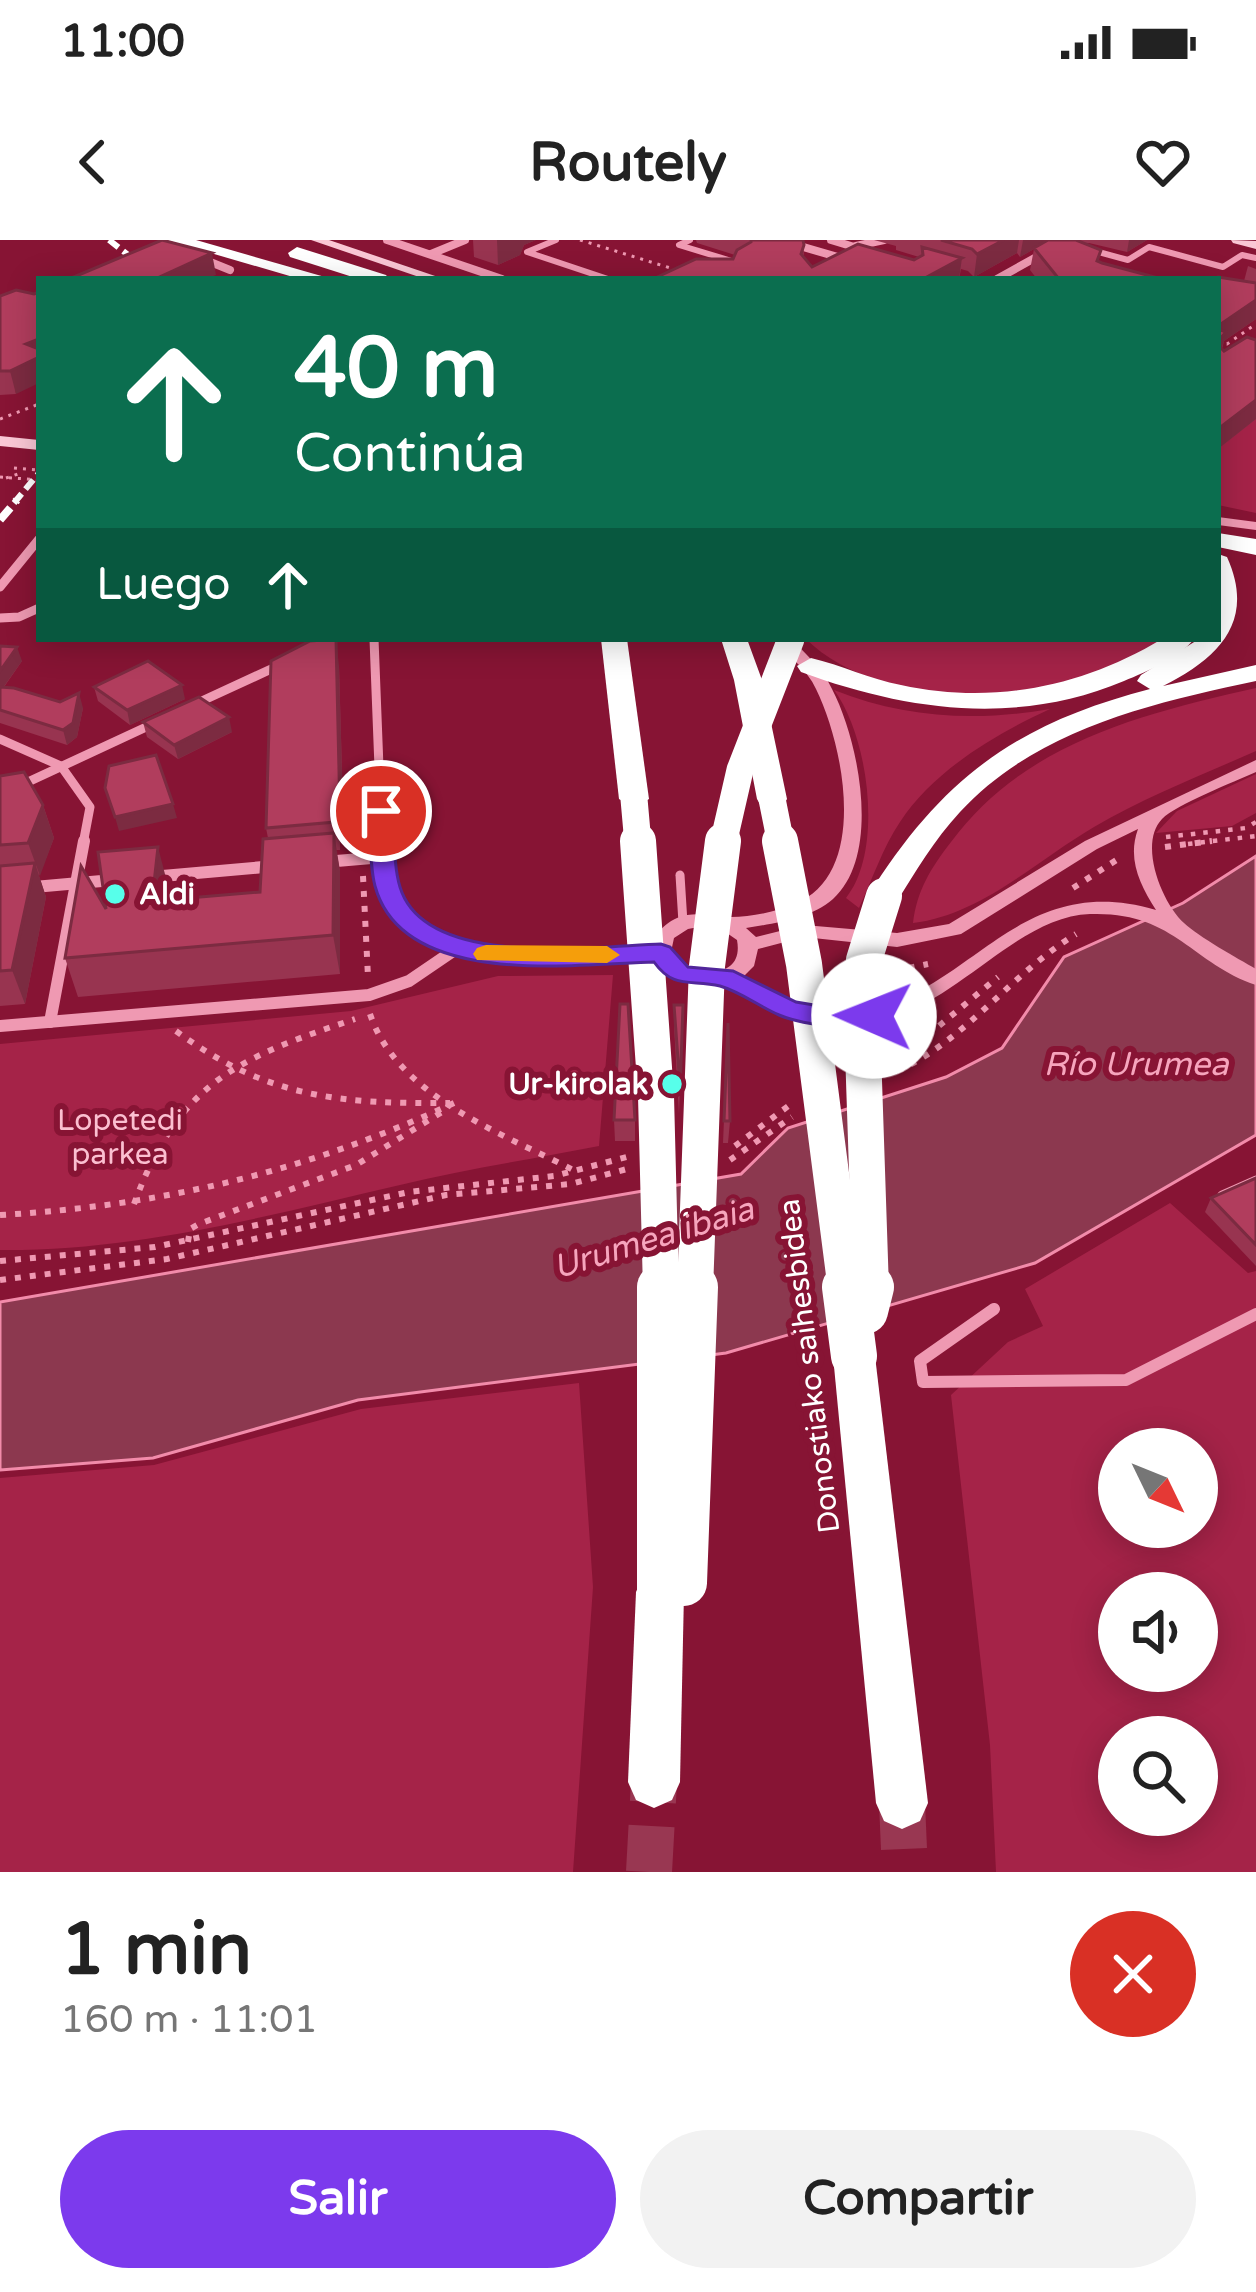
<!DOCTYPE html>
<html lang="es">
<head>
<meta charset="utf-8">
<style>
	:root { --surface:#fff; --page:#f2f2f2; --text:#222; --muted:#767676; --accent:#7c3aed }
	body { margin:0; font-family:"Varela Round",sans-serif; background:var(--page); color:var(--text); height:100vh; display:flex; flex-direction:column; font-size:45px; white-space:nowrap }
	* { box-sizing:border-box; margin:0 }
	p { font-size:39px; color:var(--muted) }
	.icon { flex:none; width:66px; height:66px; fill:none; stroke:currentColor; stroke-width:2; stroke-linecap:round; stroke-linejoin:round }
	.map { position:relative; height:1632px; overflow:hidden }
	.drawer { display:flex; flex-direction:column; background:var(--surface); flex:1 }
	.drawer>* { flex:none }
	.guide { position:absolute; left:36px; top:36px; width:1185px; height:366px; border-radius:0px; box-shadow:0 6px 30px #0003; background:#0b6e4f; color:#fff; overflow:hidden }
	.needle { width:78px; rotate:133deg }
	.fabs { position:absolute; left:1098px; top:1188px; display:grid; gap:24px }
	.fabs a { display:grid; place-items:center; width:120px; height:120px; border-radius:50%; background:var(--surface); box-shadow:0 6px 30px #0003; font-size:60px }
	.pin { position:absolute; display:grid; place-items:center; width:102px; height:102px; color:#fff; margin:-51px; border:6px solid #fff; border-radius:50%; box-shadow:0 3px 12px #0007 }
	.me { position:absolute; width:132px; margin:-66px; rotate:271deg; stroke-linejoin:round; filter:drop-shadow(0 0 9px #0008) }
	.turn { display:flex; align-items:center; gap:42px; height:252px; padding:0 60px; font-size:54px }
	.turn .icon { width:156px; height:156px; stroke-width:2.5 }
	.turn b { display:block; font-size:84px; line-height:102px }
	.then { display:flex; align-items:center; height:114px; padding:0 60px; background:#0003; gap:24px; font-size:45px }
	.round { display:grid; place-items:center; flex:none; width:126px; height:126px; border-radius:63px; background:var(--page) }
	.overview { display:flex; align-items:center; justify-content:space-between; height:204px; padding:0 60px }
	h1 { font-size:72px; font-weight:800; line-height:90px }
	.cta { display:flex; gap:24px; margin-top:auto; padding:24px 60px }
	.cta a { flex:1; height:138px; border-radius:72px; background:var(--accent); color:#fff; font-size:48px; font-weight:800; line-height:138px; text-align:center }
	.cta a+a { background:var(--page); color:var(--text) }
	.status { display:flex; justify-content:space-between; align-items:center; height:84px; padding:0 60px; background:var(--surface); direction:ltr }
	.status svg { height:33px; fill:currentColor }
	header { display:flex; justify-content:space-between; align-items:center; height:156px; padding:0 60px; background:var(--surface); font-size:54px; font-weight:800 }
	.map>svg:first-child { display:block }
</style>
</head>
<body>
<div class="status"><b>11:00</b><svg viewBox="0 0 49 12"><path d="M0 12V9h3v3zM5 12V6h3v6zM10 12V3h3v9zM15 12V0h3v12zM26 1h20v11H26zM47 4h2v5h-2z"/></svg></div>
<header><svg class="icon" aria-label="back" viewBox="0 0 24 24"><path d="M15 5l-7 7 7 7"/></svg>Routely<svg class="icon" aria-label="heart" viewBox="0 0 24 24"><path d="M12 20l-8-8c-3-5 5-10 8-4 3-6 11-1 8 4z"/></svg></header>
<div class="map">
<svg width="1256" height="1632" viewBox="0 0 1256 1632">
	<rect width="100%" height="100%" fill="#871434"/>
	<!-- green -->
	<g fill="#a52348" fill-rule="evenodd">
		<path d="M 1256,125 L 1256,273 L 1218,265 L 1218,154 Z"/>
		<path d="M 806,399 L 1166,399 C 1081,464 886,479 806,399 Z"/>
		<path d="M 1256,448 L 1256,511 C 1202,535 1145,557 1094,587 C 1036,621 981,675 913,683 C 917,650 931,628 951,602 C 1024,503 1141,474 1256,448 Z"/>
		<path d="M 834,450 C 904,478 976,482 1050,469 C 996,494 934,530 900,582 C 883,607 872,640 859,668 L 846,658 C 884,611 869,497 834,450 Z"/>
		<path d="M 1256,534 L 1256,573 L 1232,586 L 1156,593 L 1177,571 Z"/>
		<path d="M 613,735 L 599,906 C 533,919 465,929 400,945 C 267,976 137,1011 0,1010 L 0,804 L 351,771 L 498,736 Z"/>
		<path d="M 1170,963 L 1248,1033 L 1256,1031 L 1256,1632 L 996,1632 L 990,1505 L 951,1155 L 1008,1102 L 1043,1086 L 1025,1049 ZM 1119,1209 L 1197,1209 L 1197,1287 L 1119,1287 ZM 1119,1353 L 1197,1353 L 1197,1431 L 1119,1431 ZM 1119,1497 L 1197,1497 L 1197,1575 L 1119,1575 Z"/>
		<path d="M 579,1143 L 593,1347 L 573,1632 L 0,1632 L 0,1238 L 154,1225 L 361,1169 Z"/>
	</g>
	<!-- water -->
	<path fill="#8c384f" stroke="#f28baa" stroke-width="3" d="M 1256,616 L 1256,895 L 1035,1023 L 726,1113 L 358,1160 L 153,1218 L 0,1230 L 0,1062 L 741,934 L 788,888 L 946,837 L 1002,808 L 1064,717 L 1183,663 Z"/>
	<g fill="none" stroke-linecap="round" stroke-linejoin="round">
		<!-- motorway-tunnel -->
		<g stroke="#993752" stroke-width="46" stroke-dasharray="46 24" stroke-linecap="butt">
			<path d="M 902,1563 L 905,1632"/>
			<path d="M 649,1632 L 654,1542"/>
		</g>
		<!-- path-far2 -->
		<g stroke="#ef99b2" stroke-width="3" stroke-dasharray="3 6" stroke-linecap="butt">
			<path d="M 580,0 L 680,31"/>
			<path d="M 1218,102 L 1227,104 L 1256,84"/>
			<path d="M 0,179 L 39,164"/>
			<path d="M 14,228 L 39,230"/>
			<path d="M 0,237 L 39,240"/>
			<path d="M 6,238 L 21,233"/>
		</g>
		<!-- path-far1 -->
		<g stroke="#ef99b2" stroke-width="4.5" stroke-dasharray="4.5 8" stroke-linecap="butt">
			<path d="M 1166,597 L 1246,588 L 1256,582"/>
			<path d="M 1188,604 L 1256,596"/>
		</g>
		<!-- path -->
		<g stroke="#ef99b2" stroke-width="6" stroke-dasharray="6 9" stroke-linecap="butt">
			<path d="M 1165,607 L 1212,601"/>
			<path d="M 363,636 L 368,737"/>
			<path d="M 1073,648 L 1118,619"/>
			<path d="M 894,731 L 928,724"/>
			<path d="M 370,774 C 398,858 505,894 577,932"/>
			<path d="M 176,791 C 267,858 340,864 450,863"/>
			<path d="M 893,824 L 998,737"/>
			<path d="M 897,831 C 965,801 1012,733 1076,694"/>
			<path d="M 735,906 L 791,864"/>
			<path d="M 730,920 L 792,877"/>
			<path d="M 134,964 C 179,842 238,818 355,779"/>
			<path d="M 0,975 C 161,966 308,931 454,863"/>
			<path d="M 188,1002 L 190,989 L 199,984 L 356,925 L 442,872"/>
			<path d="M 0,1021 L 155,1007 L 409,952 L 554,936 L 627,917"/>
			<path d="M 0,1040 L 167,1019 L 446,955 L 571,944 L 627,929"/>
		</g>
		<!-- service-far1 -->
		<g stroke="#ef99b2" stroke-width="9">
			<path d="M 680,635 L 683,683"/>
			<path d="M 1222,955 L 1256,940"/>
		</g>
		<!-- service -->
		<path stroke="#ef99b2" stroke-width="12" d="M 994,1069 L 920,1121 L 923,1142 L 1126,1140 L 1256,1074"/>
		<!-- pedestrian -->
		<g stroke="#ef99b2" stroke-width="6">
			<path d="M 556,0 L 527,12 L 608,39"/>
			<path d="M 690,0 L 679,5 L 735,22"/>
			<path d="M 1091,10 L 1128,20 L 1149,7 L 1223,27 L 1242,15 L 1256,18"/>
		</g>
		<!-- minor-far2 -->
		<g stroke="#ef99b2" stroke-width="8">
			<path d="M 387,0 L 502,39"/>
			<path d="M 779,0 L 848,20"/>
			<path d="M 831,0 L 864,10"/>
			<path d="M 856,6 L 884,0"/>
			<path d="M 431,14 L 465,0"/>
			<path d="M 198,17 L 230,30"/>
			<path d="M 997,39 L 1067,0"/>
		</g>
		<!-- minor-far1 -->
		<g stroke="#ef99b2" stroke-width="9">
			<path d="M 0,347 L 39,299"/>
			<path d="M 0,378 L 19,377 L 39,368"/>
			<path d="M 374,399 L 382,604"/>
			<path d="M 191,466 L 282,424"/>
			<path d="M 0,499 L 61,526 L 90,567 L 83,604"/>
			<path d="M 0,555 L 157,482"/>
		</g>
		<!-- minor -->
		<g stroke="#ef99b2" stroke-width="12">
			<path d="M 382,601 C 388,739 542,719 639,714"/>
			<path d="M 325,622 L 383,617"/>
			<path d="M 151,637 L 275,626"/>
			<path d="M 0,650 L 113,640"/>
			<path d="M 50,782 L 84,601"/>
			<path d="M 0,786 L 369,755 L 409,741 L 456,709"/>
		</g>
		<!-- tertiary -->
		<g fill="#ef99b2" fill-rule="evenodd">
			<path d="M 1218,277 L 1256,282 L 1256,290 L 1218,285 Z"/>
			<path d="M 775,399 L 792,399 C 806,415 823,429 832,449 C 859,501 882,615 833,659 C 810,679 776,683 746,688 L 756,697 L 804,685 L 897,693 L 949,684 L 1085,601 L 1256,520 L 1256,532 C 1234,542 1177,564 1162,579 C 1138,604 1162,663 1184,683 C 1199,697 1237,718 1256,729 L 1256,745 C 1191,723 1174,671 1090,674 C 1006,677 943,790 842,785 C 816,784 786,778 762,766 C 750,761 735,747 722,745 C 716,743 710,746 703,745 C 680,743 664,732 651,713 C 655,696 660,686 677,678 C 696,670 713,677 731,677 C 751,677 776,672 794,664 C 870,635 844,506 816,449 C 807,429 788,416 775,399 ZM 1138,589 C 1127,619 1140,645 1156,670 C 1010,627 967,767 847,771 C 809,772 774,756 742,738 L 754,726 L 758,709 L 804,697 L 897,707 L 961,694 L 1097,609 ZM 709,685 L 721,689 L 737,700 C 745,743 690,736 671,712 L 674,698 L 688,689 Z"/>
		</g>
		<!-- secondary -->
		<g fill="#fac7d5" fill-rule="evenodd">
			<path d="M 311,0 L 329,0 L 444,39 L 425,39 Z"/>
			<path d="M 1231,0 L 1256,1 L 1256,9 L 1233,3 Z"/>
			<path d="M 0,196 L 39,200 L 39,210 L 0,206 Z"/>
		</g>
		<!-- motorway -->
		<g fill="#fff" fill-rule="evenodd">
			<path d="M 166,0 L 196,0 L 332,39 L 300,39 Z"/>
			<path d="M 297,7 L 386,35 L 389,39 L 359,39 L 290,17 L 288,13 Z"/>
			<path d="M 1218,293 L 1256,299 L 1256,315 L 1218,307 Z"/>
			<path d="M 1218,314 L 1227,317 C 1256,381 1219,418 1163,446 L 1256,425 L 1256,441 C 1152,463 1035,490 960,572 C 934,600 916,631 896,663 L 872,663 L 868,656 C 941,539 1015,484 1150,449 L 1137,441 L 1141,435 L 1199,399 L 1218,399 Z"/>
			<path d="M 601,399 L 627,399 L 649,559 L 634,568 L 619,559 Z"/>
			<path d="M 721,399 L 747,399 L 762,440 L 787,559 L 783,566 L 761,566 L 757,559 L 734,440 Z"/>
			<path d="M 1162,399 L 1194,399 C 1178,419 1148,431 1124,441 C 1017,486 907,471 801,432 L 797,426 L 811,418 C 841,425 870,439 901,445 C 993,465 1082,447 1162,399 Z"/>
			<path d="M 854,1098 L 869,1103 L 875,1116 L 928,1563 L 920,1581 L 902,1589 L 884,1581 L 876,1563 L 833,1116 L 839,1103 Z"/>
			<path d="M 660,1329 L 677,1336 L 684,1352 L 680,1542 L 672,1560 L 654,1568 L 636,1560 L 628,1542 L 636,1352 L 643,1336 Z"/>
		</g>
		<!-- rail-far1 -->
		<g stroke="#fff" stroke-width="6" stroke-dasharray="12 6" stroke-linecap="butt">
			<path d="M 109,0 L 150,32"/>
			<path d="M 14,263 L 39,233"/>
		</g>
		<!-- rail -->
		<path stroke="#fff" stroke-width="8" stroke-dasharray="16 8" stroke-linecap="butt" d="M 0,280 L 17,260"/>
		<!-- motorway-bridge-far2 -->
		<g stroke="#fff" stroke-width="27">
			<path d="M 634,559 L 638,604"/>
			<path d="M 772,559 L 781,604"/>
			<path d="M 723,604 L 740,530 L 791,399"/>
		</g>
		<!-- motorway-bridge-far1 -->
		<g stroke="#fff" stroke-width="36">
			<path d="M 638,601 L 656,856 L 661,1050"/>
			<path d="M 780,601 L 804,724 L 846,1050"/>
			<path d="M 695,1050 L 707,726 L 723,601"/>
			<path d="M 871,1050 L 861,751 L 864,720 L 884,656"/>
		</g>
		<!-- motorway-bridge -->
		<g stroke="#fff" stroke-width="46">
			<path d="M 845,1047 L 854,1116"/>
			<path d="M 865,1071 L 871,1047"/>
			<path d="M 684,1343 L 695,1047"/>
			<path d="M 660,1352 L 660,1047"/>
		</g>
	</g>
	<!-- wall -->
	<g fill="#983450">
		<path d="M 473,0 L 536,0 L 524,5 L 520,15 L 498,25 L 474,17 Z"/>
		<path d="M 696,0 L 803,0 L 804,17 L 812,27 L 858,4 L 914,20 L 919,17 L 896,10 L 896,6 L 874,0 L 1147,0 L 1127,12 L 1089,3 L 1086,4 L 1101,10 L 1098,22 L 1102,23 L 1162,39 L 1037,39 L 1030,30 L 1034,9 L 1020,17 L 1017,13 L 974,37 L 968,31 L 961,29 L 959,39 L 653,39 L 696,19 L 733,19 L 735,15 L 697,3 Z"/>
		<path d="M 1248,26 L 1256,29 L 1256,79 L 1224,101 L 1222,109 L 1224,111 L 1256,100 L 1256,179 L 1218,209 L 1218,39 L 1244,41 Z"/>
		<path d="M 0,56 L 16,154 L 0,155 Z"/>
		<path d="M 0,406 L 22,421 L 4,447 L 83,468 L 77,497 L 67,505 L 0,483 Z"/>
		<path d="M 339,426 L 344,602 L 340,602 L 340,610 L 336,610 L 340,631 L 340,734 L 78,757 L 65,718 L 106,669 L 168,646 L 167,660 L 260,652 L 268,598 L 266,588 Z"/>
		<path d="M 94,447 L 185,459 L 130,485 L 98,461 Z"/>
		<path d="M 143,482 L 232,492 L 178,519 L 147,497 Z"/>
		<path d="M 0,536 L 43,565 L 54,598 L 39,636 L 46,657 L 25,764 L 0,766 Z"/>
		<path d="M 674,765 L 683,765 L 679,874 L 674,786 Z"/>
		<path d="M 728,783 L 730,881 L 728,903 L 723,903 Z"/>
		<path d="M 614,880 L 635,880 L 635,901 L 615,901 Z"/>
		<path d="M 1256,938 L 1256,1026 L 1205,972 L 1211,958 Z"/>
	</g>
	<!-- shaded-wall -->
	<g fill="#7c2b41">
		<path d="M 497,0 L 536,0 L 524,5 L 520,15 L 498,25 Z"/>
		<path d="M 1004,0 L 1019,0 L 1017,13 L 974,37 L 977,14 Z"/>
		<path d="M 1023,0 L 1050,0 L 1020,17 Z"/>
		<path d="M 1129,0 L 1147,0 L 1127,12 Z"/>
		<path d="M 212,13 L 216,35 L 206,39 L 155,39 Z"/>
		<path d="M 962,18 L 959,39 L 923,39 Z"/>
		<path d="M 1256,60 L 1256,79 L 1224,101 L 1218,118 L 1218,86 Z"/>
		<path d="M 39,99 L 39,143 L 16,154 L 10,131 L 26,104 Z"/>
		<path d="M 1256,160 L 1256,179 L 1218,209 L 1218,189 Z"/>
		<path d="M 336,399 L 339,426 L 344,602 L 340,574 Z"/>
		<path d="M 17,407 L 22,421 L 0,452 L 0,431 Z"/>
		<path d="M 182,445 L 185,459 L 130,485 L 127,470 Z"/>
		<path d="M 79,453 L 83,468 L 77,497 L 67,505 L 63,490 Z"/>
		<path d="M 229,477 L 232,492 L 178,519 L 174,505 Z"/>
		<path d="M 173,564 L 177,578 L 119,591 L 115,577 Z"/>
		<path d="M 43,565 L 54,598 L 40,636 L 28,603 Z"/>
		<path d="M 334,593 L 340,631 L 340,734 L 333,695 Z"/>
		<path d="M 158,607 L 168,646 L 163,700 L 152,661 Z"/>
		<path d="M 35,623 L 46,657 L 25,764 L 12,730 Z"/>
	</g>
	<!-- building -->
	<g fill="#b13d5d" stroke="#7c2b41" stroke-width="3">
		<path d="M 162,0 L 212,13 L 155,39 L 69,39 Z"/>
		<path d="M 751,0 L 803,0 L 804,5 L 801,14 L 812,27 L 858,4 L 914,20 L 923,15 L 922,7 L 962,18 L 923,39 L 653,39 L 696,19 L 733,19 L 737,10 L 751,2 Z"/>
		<path d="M 941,0 L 1004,0 L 977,14 L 972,9 Z"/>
		<path d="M 1048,0 L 1076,0 L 1101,10 L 1097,21 L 1102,23 L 1162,39 L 1059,39 L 1034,8 Z"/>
		<path d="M 1218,37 L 1256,43 L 1256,60 L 1218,86 L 1218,39 L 1215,39 Z"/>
		<path d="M 16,50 L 34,54 L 39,52 L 39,99 L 26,104 L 39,109 L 39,117 L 10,131 L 0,131 L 0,56 Z"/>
		<path d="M 1218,89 L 1226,92 L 1218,101 Z"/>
		<path d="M 1247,97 L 1256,100 L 1256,160 L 1218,189 L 1218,105 L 1224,111 Z"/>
		<path d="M 336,399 L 340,574 L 335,574 L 335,582 L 266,588 L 271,421 L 310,401 Z"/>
		<path d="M 0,406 L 17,407 L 0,431 Z"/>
		<path d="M 148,421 L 182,445 L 127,470 L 94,447 Z"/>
		<path d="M 0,447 L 14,448 L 60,462 L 79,453 L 73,483 L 63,490 L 0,470 Z"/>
		<path d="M 199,457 L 229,477 L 174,505 L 143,482 Z"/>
		<path d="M 156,515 L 173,564 L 115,577 L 105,548 L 109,526 Z"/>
		<path d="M 24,532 L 43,565 L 28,603 L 0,605 L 0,536 Z"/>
		<path d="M 334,593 L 333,695 L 65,718 L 81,626 L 106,669 L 98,612 L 158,607 L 152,661 L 260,652 L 263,599 Z"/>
		<path d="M 35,623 L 12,730 L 0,731 L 0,626 Z"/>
		<path d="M 620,764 L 628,764 L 635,880 L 614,880 Z"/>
		<path d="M 674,765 L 683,765 L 680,853 L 679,833 Z"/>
		<path d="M 728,783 L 730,881 L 724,881 Z"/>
		<path d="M 1256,938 L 1256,1005 L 1211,958 Z"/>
	</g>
	<!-- route -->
	<path fill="#7c3aed" stroke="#51269a" stroke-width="3" d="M 381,564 L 393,571 C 395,595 393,624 400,647 C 425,730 595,706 661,704 L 670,707 L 688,727 L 733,731 L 796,762 L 832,768 L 874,767 L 887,776 C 872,796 802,785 779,775 C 760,767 741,752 720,746 C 691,739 674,750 654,722 C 576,724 403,749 375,646 C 369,623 371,595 370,571 Z"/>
	<!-- slow -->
	<path fill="#f59e0b" d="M 486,705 L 607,706 L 620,715 L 607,723 L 477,720 L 473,714 L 477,708 Z"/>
	<!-- markers -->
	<g fill="#57ffea" stroke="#871434" stroke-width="4.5">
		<circle cx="115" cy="654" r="12"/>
		<circle cx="672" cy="844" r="12"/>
	</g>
	<g text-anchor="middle" stroke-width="12" stroke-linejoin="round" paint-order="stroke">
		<!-- poi labels -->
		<g font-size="30" font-weight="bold" fill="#fff" stroke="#871434" text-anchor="start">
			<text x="139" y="664">Aldi</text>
			<text x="648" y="854" text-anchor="end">Ur-kirolak</text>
		</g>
		<!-- park labels -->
		<g font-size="30" fill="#fbbfd0" stroke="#871434">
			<text x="120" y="890">Lopetedi<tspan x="120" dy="34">parkea</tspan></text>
		</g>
		<!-- street labels -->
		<g font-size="30" fill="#fff" stroke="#871434">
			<text transform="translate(809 1126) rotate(-97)" y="10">Donostiako saihesbidea</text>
		</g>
		<!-- water labels -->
		<g font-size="33" font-style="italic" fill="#f6a5bd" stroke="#871434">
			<text x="1136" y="835">Río Urumea</text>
			<text transform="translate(653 997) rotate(-17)" y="12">Urumea ibaia</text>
		</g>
	</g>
</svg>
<div class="fabs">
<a><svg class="needle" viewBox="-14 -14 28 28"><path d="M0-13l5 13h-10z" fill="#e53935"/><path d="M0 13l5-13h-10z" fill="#767676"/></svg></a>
<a><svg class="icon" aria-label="sound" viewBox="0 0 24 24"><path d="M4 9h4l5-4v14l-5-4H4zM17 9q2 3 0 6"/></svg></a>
<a><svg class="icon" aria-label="search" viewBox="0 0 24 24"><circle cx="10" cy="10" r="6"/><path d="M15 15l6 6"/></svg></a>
</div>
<div class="pin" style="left:381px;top:571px;background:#d93025"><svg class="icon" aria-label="arrive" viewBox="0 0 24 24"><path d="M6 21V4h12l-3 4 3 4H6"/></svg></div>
<svg class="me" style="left:874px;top:776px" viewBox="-20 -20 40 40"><circle r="19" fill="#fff"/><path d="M0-13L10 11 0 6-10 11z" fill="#7c3aed"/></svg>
<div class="guide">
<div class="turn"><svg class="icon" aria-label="ahead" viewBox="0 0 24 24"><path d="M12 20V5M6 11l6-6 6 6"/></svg><div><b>40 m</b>Continúa</div></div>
<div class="then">Luego<svg class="icon" aria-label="ahead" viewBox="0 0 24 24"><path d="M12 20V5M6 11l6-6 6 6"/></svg></div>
</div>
</div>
<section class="drawer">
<div class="overview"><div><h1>1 min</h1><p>160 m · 11:01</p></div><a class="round" style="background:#d93025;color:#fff"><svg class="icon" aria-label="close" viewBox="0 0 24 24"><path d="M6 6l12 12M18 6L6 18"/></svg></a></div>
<div class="cta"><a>Salir</a><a>Compartir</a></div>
</section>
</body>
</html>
